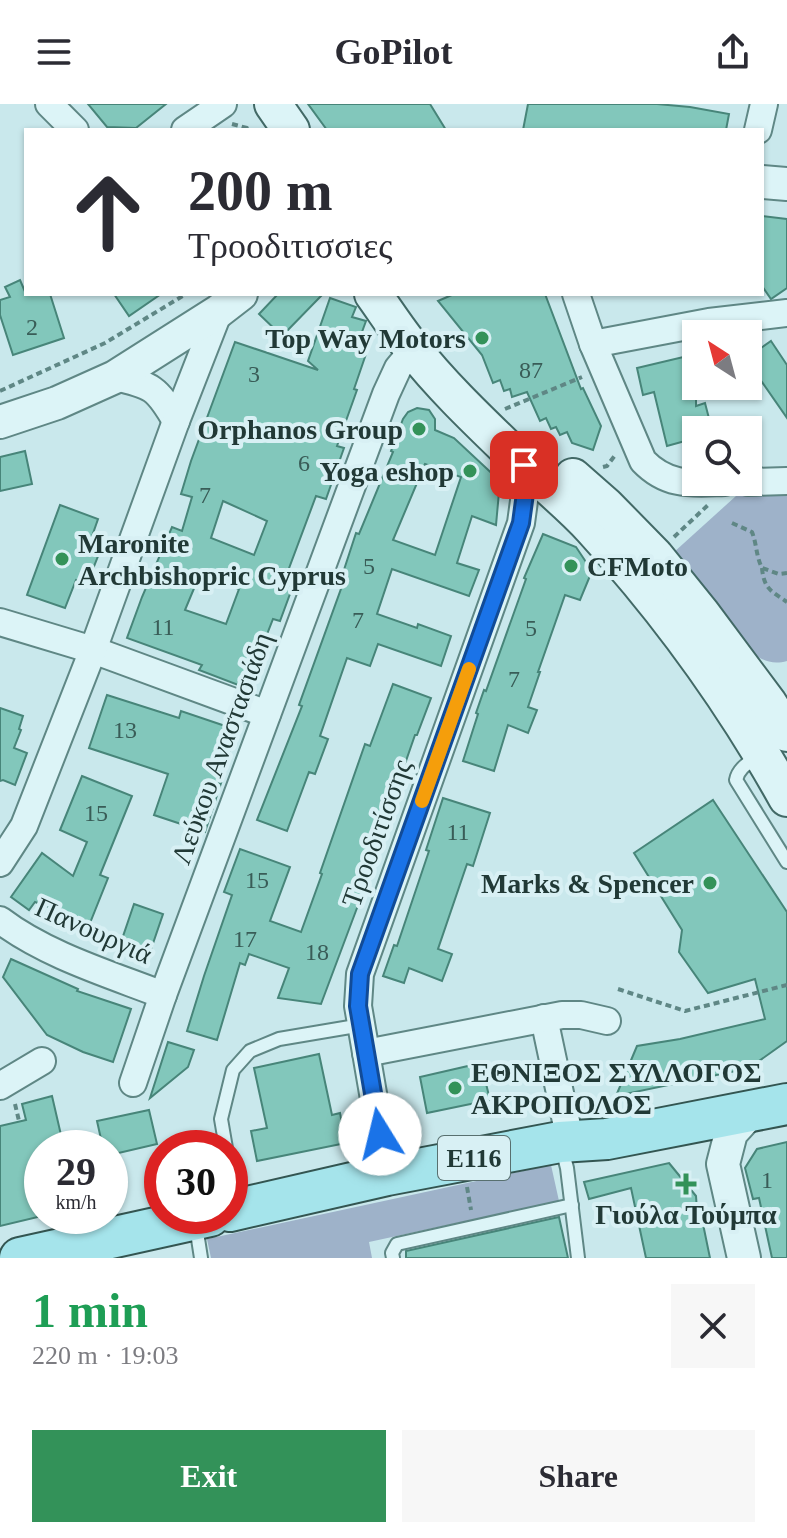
<!DOCTYPE html>
<html lang="en">
<head>
<meta charset="utf-8">
<style>
	:root { --surface:#fff; --page:#f7f7f7; --text:#2b2b33; --muted:#7c7c81; --accent:#339259 }
	body { margin:0; font-family:"Times New Roman",serif; background:var(--page); color:var(--text); height:100vh; display:flex; flex-direction:column; font-size:30px; white-space:nowrap }
	* { box-sizing:border-box; margin:0 }
	p { font-size:26px; color:var(--muted) }
	.icon { flex:none; width:44px; height:44px; fill:none; stroke:currentColor; stroke-width:2; stroke-linecap:round; stroke-linejoin:round }
	.map { position:relative; height:1154px; overflow:hidden }
	.side { display:flex; flex-direction:column; background:var(--surface); flex:1 }
	.side>* { flex:none }
	.guide { position:absolute; left:24px; top:24px; width:740px; height:168px; border-radius:0px; box-shadow:0 2px 6px #0004; background:#fff; color:var(--text); overflow:hidden }
	.needle { width:52px; rotate:324deg }
	.tools { position:absolute; left:682px; top:216px; display:grid; gap:16px }
	.tools a { display:grid; place-items:center; width:80px; height:80px; border-radius:0px; background:var(--surface); box-shadow:0 2px 6px #0004; font-size:40px }
	.speed { position:absolute; left:24px; top:1026px; display:flex; gap:16px; font-size:40px; font-weight:700; text-align:center }
	.speed>* { display:grid; place-content:center; width:104px; height:104px; border-radius:50%; background:var(--surface); box-shadow:0 2px 6px #0004; line-height:1 }
	.speed small { font-size:20px; font-weight:400 }
	.speed .limit { border:12px solid #d22; background:#fff; color:#111 }
	.pin { position:absolute; display:grid; place-items:center; width:68px; height:68px; color:#fff; margin:-34px; border-radius:16px; box-shadow:0 4px 12px #0006 }
	.me { position:absolute; width:88px; margin:-44px; rotate:351deg; stroke-linejoin:round; filter:drop-shadow(0 0 6px #0008) }
	.turn { display:flex; align-items:center; gap:28px; height:168px; padding:0 32px; font-size:36px }
	.turn .icon { width:104px; height:104px; stroke-width:2.5 }
	.turn b { display:block; font-size:56px; line-height:68px }
	.round { display:grid; place-items:center; flex:none; width:84px; height:84px; border-radius:0px; background:var(--page) }
	.summary { display:flex; align-items:center; justify-content:space-between; height:136px; padding:0 32px }
	h1 { font-size:48px; font-weight:800; line-height:60px; color:#1e9e55 }
	.primary-button { display:flex; gap:16px; margin-top:auto; padding:16px 32px }
	.primary-button a { flex:1; height:92px; border-radius:0px; background:var(--accent); color:#fff; font-size:32px; font-weight:800; line-height:92px; text-align:center }
	.primary-button a+a { background:var(--page); color:var(--text) }
	header { display:flex; justify-content:space-between; align-items:center; height:104px; padding:0 32px; background:var(--surface); font-size:36px; font-weight:800 }
	.map>svg:first-child { display:block }
</style>
</head>
<body>
<header><svg class="icon" aria-label="menu" viewBox="0 0 24 24"><path d="M4 6h16M4 12h16M4 18h16"/></svg>GoPilot<svg class="icon" aria-label="share" viewBox="0 0 24 24"><path d="M12 15V3M7 8l5-5 5 5M5 13v7h14v-7"/></svg></header>
<div class="map">
<svg width="787" height="1154" viewBox="0 0 787 1154">
	<rect width="100%" height="100%" fill="#c9e8ec"/>
	<!-- green -->
	<g fill="#9eb2c9">
		<path d="M 736,392 L 787,392 L 787,557 C 773,561 764,557 753,550 L 673,449 Z"/>
		<path d="M 551,1061 L 559,1097 L 369,1138 L 372,1154 L 211,1154 L 207,1135 Z"/>
	</g>
	<!-- building -->
	<g fill="#82c7bb" stroke="#478579" stroke-width="2" fill-rule="evenodd">
		<path d="M 88,0 L 166,0 L 136,24 L 107,23 Z"/>
		<path d="M 308,0 L 430,0 L 446,26 L 327,26 Z"/>
		<path d="M 528,0 L 657,0 L 690,3 L 729,10 L 726,26 L 523,26 Z"/>
		<path d="M 762,112 L 787,115 L 787,184 L 771,195 L 762,182 Z"/>
		<path d="M 20,176 L 26,190 L 50,190 L 64,234 L 13,251 L 0,211 L 0,196 L 10,193 L 5,183 Z"/>
		<path d="M 114,190 L 161,190 L 129,212 Z"/>
		<path d="M 278,190 L 323,190 L 282,232 L 259,210 Z"/>
		<path d="M 454,190 L 545,190 L 581,285 L 583,284 L 601,322 L 593,346 L 572,339 L 567,328 L 560,331 L 556,323 L 551,325 L 546,314 L 540,317 L 527,288 L 512,293 L 510,285 L 504,287 L 500,276 L 493,279 L 482,251 L 438,197 Z"/>
		<path d="M 330,194 L 356,203 L 352,213 L 366,217 L 355,247 L 366,250 L 354,285 L 357,286 L 337,342 L 344,344 L 326,395 L 316,392 L 288,467 L 297,471 L 280,517 L 273,515 L 246,584 L 199,566 L 202,561 L 127,534 L 142,493 L 172,423 L 182,427 L 192,393 L 181,390 L 191,357 L 235,238 L 318,266 L 308,257 ZM 223,397 L 267,417 L 254,451 L 211,434 ZM 200,470 L 239,485 L 226,520 L 185,506 Z"/>
		<path d="M 771,237 L 787,261 L 787,314 L 748,258 L 748,253 Z"/>
		<path d="M 696,250 L 696,302 L 705,299 L 712,326 L 696,326 L 696,334 L 667,342 L 654,288 L 643,291 L 637,264 Z"/>
		<path d="M 417,304 L 429,306 L 435,315 L 435,326 L 454,334 L 500,377 L 496,421 L 472,412 L 457,459 L 479,466 L 469,492 L 392,465 L 377,510 L 417,524 L 418,520 L 451,532 L 441,562 L 378,540 L 370,562 L 347,554 L 320,632 L 328,635 L 315,670 L 309,668 L 287,727 L 257,716 L 302,602 L 299,601 L 342,482 L 339,481 L 356,429 L 359,430 L 393,348 L 391,347 L 403,315 L 408,308 ZM 425,360 L 461,373 L 435,451 L 393,436 Z"/>
		<path d="M 25,347 L 32,380 L 0,387 L 0,353 Z"/>
		<path d="M 60,401 L 98,415 L 90,438 L 102,442 L 87,480 L 76,476 L 65,504 L 27,491 Z"/>
		<path d="M 543,430 L 576,443 L 592,467 L 580,496 L 565,491 L 538,568 L 540,568 L 528,603 L 537,606 L 528,629 L 508,621 L 494,667 L 463,657 L 478,610 L 476,609 L 484,586 L 486,587 L 526,475 L 524,474 Z"/>
		<path d="M 393,580 L 431,594 L 417,631 L 415,631 L 383,723 L 387,724 L 321,900 L 278,894 L 289,864 L 249,850 L 245,861 L 240,859 L 217,936 L 187,927 L 204,872 L 232,791 L 224,788 L 240,745 L 290,763 L 270,817 L 301,828 L 322,770 L 320,769 L 365,640 L 370,642 Z"/>
		<path d="M 107,591 L 179,614 L 181,607 L 237,626 L 219,679 L 221,679 L 205,728 L 154,711 L 168,670 L 89,644 Z"/>
		<path d="M 0,604 L 23,612 L 19,625 L 21,626 L 14,644 L 27,649 L 15,681 L 3,676 L 0,677 Z"/>
		<path d="M 82,672 L 132,692 L 100,771 L 108,774 L 90,819 L 35,798 L 29,806 L 11,793 L 42,749 L 73,772 L 87,738 L 60,726 Z"/>
		<path d="M 443,694 L 490,709 L 473,762 L 467,760 L 438,845 L 452,850 L 442,877 L 409,864 L 404,879 L 383,872 L 394,841 L 397,842 L 429,747 L 426,746 Z"/>
		<path d="M 713,696 L 787,808 L 787,937 L 759,957 L 760,962 L 616,992 L 637,942 L 680,935 L 765,915 L 755,875 L 708,889 L 679,848 L 682,826 L 634,749 Z"/>
		<path d="M 134,800 L 163,810 L 147,857 L 118,847 Z"/>
		<path d="M 11,855 L 78,885 L 77,887 L 131,905 L 113,958 L 83,948 L 47,931 L 3,873 Z"/>
		<path d="M 168,938 L 194,946 L 188,963 L 150,994 Z"/>
		<path d="M 319,950 L 332,1011 L 340,1009 L 346,1039 L 257,1057 L 251,1027 L 267,1024 L 254,964 Z"/>
		<path d="M 481,959 L 490,996 L 427,1009 L 420,973 Z"/>
		<path d="M 52,992 L 64,1044 L 42,1044 L 42,1112 L 0,1122 L 0,1022 L 26,1016 L 22,1000 Z"/>
		<path d="M 149,1006 L 157,1040 L 110,1051 L 110,1044 L 103,1044 L 97,1017 Z"/>
		<path d="M 787,1038 L 787,1154 L 772,1154 L 759,1094 L 753,1095 L 745,1064 L 757,1045 Z"/>
		<path d="M 669,1059 L 696,1092 L 698,1121 L 703,1120 L 710,1154 L 646,1154 L 631,1084 L 589,1095 L 584,1078 Z"/>
		<path d="M 559,1113 L 568,1154 L 406,1154 L 406,1147 Z"/>
	</g>
	<g fill="none" stroke-linecap="round" stroke-linejoin="round">
		<!-- service casing -->
		<g stroke="#5f8785" stroke-width="16">
			<g id="service">
				<path d="M 759,651 C 750,658 738,664 736,676 L 787,758"/>
				<path d="M 226,1044 L 221,1015 L 233,966 L 250,947 L 279,935 L 362,921"/>
				<path d="M 562,1045 L 567,1064 L 578,1154"/>
				<path d="M 196,1122 L 201,1154"/>
				<path d="M 393,1154 L 392,1149 L 397,1140 L 572,1101"/>
			</g>
		</g>
		<!-- minor casing -->
		<g stroke="#5f8785" stroke-width="30">
			<g id="minor">
				<path d="M 49,0 L 75,26"/>
				<path d="M 185,26 L 223,0"/>
				<path d="M 758,26 L 764,0"/>
				<path d="M 576,190 L 593,240 L 643,357 C 668,383 693,379 725,378"/>
				<path d="M 593,240 L 709,218 L 787,209"/>
				<path d="M 115,273 C 152,281 157,284 176,317"/>
				<path d="M 748,378 L 787,377"/>
				<path d="M 0,518 L 93,546 L 267,610"/>
				<path d="M 0,759 L 24,722 L 93,546 L 176,317 L 219,207"/>
				<path d="M 0,816 C 46,851 109,870 163,891"/>
				<path d="M 544,914 L 570,1036"/>
				<path d="M 366,949 L 562,911 L 581,911 L 607,917"/>
				<path d="M 133,979 L 163,891 L 386,290 L 398,264 L 413,246"/>
				<path d="M 0,982 L 42,957"/>
				<path d="M 387,1071 L 358,902 L 360,870 L 521,419 L 526,382 L 524,361"/>
			</g>
		</g>
		<!-- tertiary casing -->
		<g stroke="#5f8785" stroke-width="36">
			<g id="tertiary">
				<path d="M 762,78 L 787,80"/>
				<path d="M 0,318 L 57,299 L 115,273 L 219,207 L 241,190"/>
				<path d="M 744,1154 L 723,1060 L 731,1029 L 751,1007"/>
			</g>
		</g>
		<!-- secondary casing -->
		<g stroke="#426966" stroke-width="40">
			<g id="secondary">
				<path d="M 273,0 L 291,26"/>
				<path d="M 373,190 C 386,208 398,227 412,244 C 444,285 484,322 521,358 C 545,380 570,400 592,424 C 667,506 733,597 787,694"/>
				<path d="M 573,373 L 606,402 L 655,452 L 701,509 L 768,599 L 787,629"/>
			</g>
		</g>
		<!-- primary casing -->
		<g stroke="#335551" stroke-width="44">
			<g id="primary">
				<path d="M 230,1107 L 387,1071 L 560,1038 L 607,1035 L 787,1000"/>
				<path d="M 20,1154 L 210,1112"/>
			</g>
		</g>
		<!-- path -->
		<g stroke="#5f8785" stroke-width="4" stroke-dasharray="6 4" stroke-linecap="butt">
			<path d="M 232,20 L 247,24 L 248,26"/>
			<path d="M 0,287 L 105,239 L 186,190"/>
			<path d="M 505,305 L 582,273"/>
			<path d="M 603,363 L 607,362 L 616,350"/>
			<path d="M 732,419 L 752,428 C 757,441 756,452 762,464 L 779,470 L 787,469"/>
			<path d="M 674,433 L 708,401"/>
			<path d="M 762,464 C 764,485 771,487 787,498"/>
			<path d="M 618,885 L 685,907 L 787,881"/>
			<path d="M 15,1000 L 19,1017"/>
			<path d="M 467,1083 L 471,1106"/>
		</g>
		<!-- service -->
		<use href="#service" stroke="#dcf4f7" stroke-width="12"/>
		<!-- minor -->
		<use href="#minor" stroke="#dcf4f7" stroke-width="26"/>
		<!-- tertiary -->
		<use href="#tertiary" stroke="#dcf4f7" stroke-width="32"/>
		<!-- secondary -->
		<use href="#secondary" stroke="#dcf4f7" stroke-width="36"/>
		<!-- primary -->
		<use href="#primary" stroke="#a5e4eb" stroke-width="40"/>
	</g>
	<g fill="none" stroke-linecap="round" stroke-linejoin="round">
		<!-- route casing -->
		<g stroke="#114b97" stroke-width="20">
			<path id="route" d="M 380,1030 L 358,902 L 360,870 L 521,419 L 526,382 L 524,361"/>
		</g>
		<!-- route -->
		<use href="#route" stroke="#1a73e8" stroke-width="14"/>
		<!-- slow -->
		<path stroke="#f59e0b" stroke-width="14" d="M 422,697 L 469,565"/>
	</g>
	<!-- markers -->
	<g fill="#339259" stroke="#d8f0f4" stroke-width="3">
		<circle cx="482" cy="234" r="8"/>
		<circle cx="419" cy="325" r="8"/>
		<circle cx="470" cy="367" r="8"/>
		<circle cx="62" cy="455" r="8"/>
		<circle cx="571" cy="462" r="8"/>
		<circle cx="710" cy="779" r="8"/>
		<circle cx="455" cy="984" r="8"/>
		<path d="M682 1068h8v8h8v8h-8v8h-8v-8h-8v-8h8z"/>
	</g>
	<g text-anchor="middle" stroke-width="8" stroke-linejoin="round" paint-order="stroke">
		<!-- number labels -->
		<g font-size="24" fill="#395c57">
			<text x="32" y="231">2</text>
			<text x="531" y="274">87</text>
			<text x="254" y="278">3</text>
			<text x="304" y="367">6</text>
			<text x="205" y="399">7</text>
			<text x="369" y="470">5</text>
			<text x="358" y="524">7</text>
			<text x="163" y="531">11</text>
			<text x="531" y="532">5</text>
			<text x="514" y="583">7</text>
			<text x="125" y="634">13</text>
			<text x="96" y="717">15</text>
			<text x="458" y="736">11</text>
			<text x="257" y="784">15</text>
			<text x="245" y="843">17</text>
			<text x="317" y="856">18</text>
			<text x="767" y="1084">1</text>
		</g>
		<!-- shield labels -->
		<rect fill="#d8f0f4" stroke="#58706f" stroke-width="2" x="438" y="1032" width="72" height="44" rx="6"/>
		<g font-size="26" font-weight="bold" fill="#213936">
			<text x="474" y="1063">E116</text>
		</g>
		<!-- poi labels -->
		<g font-size="28" font-weight="bold" fill="#213936" stroke="#d8f0f4" text-anchor="end">
			<text x="466" y="244">Top Way Motors</text>
			<text x="403" y="335">Orphanos Group</text>
			<text x="454" y="377">Yoga eshop</text>
			<text x="78" y="449" text-anchor="start">Maronite<tspan x="78" dy="32">Archbishopric Cyprus</tspan></text>
			<text x="587" y="472" text-anchor="start">CFMoto</text>
			<text x="694" y="789">Marks &amp; Spencer</text>
			<text x="471" y="978" text-anchor="start">ΕΘΝΙΞΟΣ ΣΥΛΛΟΓΟΣ<tspan x="471" dy="32">ΑΚΡΟΠΟΛΟΣ</tspan></text>
			<text x="686" y="1120" text-anchor="middle">Γιούλα Τούμπα</text>
		</g>
		<!-- street labels -->
		<g font-size="28" fill="#213936" stroke="#d8f0f4">
			<text transform="translate(221 644) rotate(-70)" y="10">Λεύκου Αναστασιάδη</text>
			<text transform="translate(376 729) rotate(-70)" y="10">Τροοδιτίσσης</text>
			<text transform="translate(94 826) rotate(24)" y="10">Πανουργιά</text>
		</g>
	</g>
</svg>
<div class="tools">
<a><svg class="needle" viewBox="-14 -14 28 28"><path d="M0-13l5 13h-10z" fill="#e53935"/><path d="M0 13l5-13h-10z" fill="#7c7c81"/></svg></a>
<a><svg class="icon" aria-label="search" viewBox="0 0 24 24"><circle cx="10" cy="10" r="6"/><path d="M15 15l6 6"/></svg></a>
</div>
<div class="speed"><div>29<small>km/h</small></div><div class="limit">30</div></div>
<div class="pin" style="left:524px;top:361px;background:#d93025"><svg class="icon" aria-label="arrive" viewBox="0 0 24 24"><path d="M6 21V4h12l-3 4 3 4H6"/></svg></div>
<svg class="me" style="left:380px;top:1030px" viewBox="-20 -20 40 40"><circle r="19" fill="#fff"/><path d="M0-13L10 11 0 6-10 11z" fill="#1a73e8"/></svg>
<div class="guide">
<div class="turn"><svg class="icon" aria-label="ahead" viewBox="0 0 24 24"><path d="M12 20V5M6 11l6-6 6 6"/></svg><div><b>200 m</b>Τροοδιτισσιες</div></div>
</div>
</div>
<section class="side">
<div class="summary"><div><h1>1 min</h1><p>220 m · 19:03</p></div><a class="round"><svg class="icon" aria-label="close" viewBox="0 0 24 24"><path d="M6 6l12 12M18 6L6 18"/></svg></a></div>
<div class="primary-button"><a>Exit</a><a>Share</a></div>
</section>
</body>
</html>
